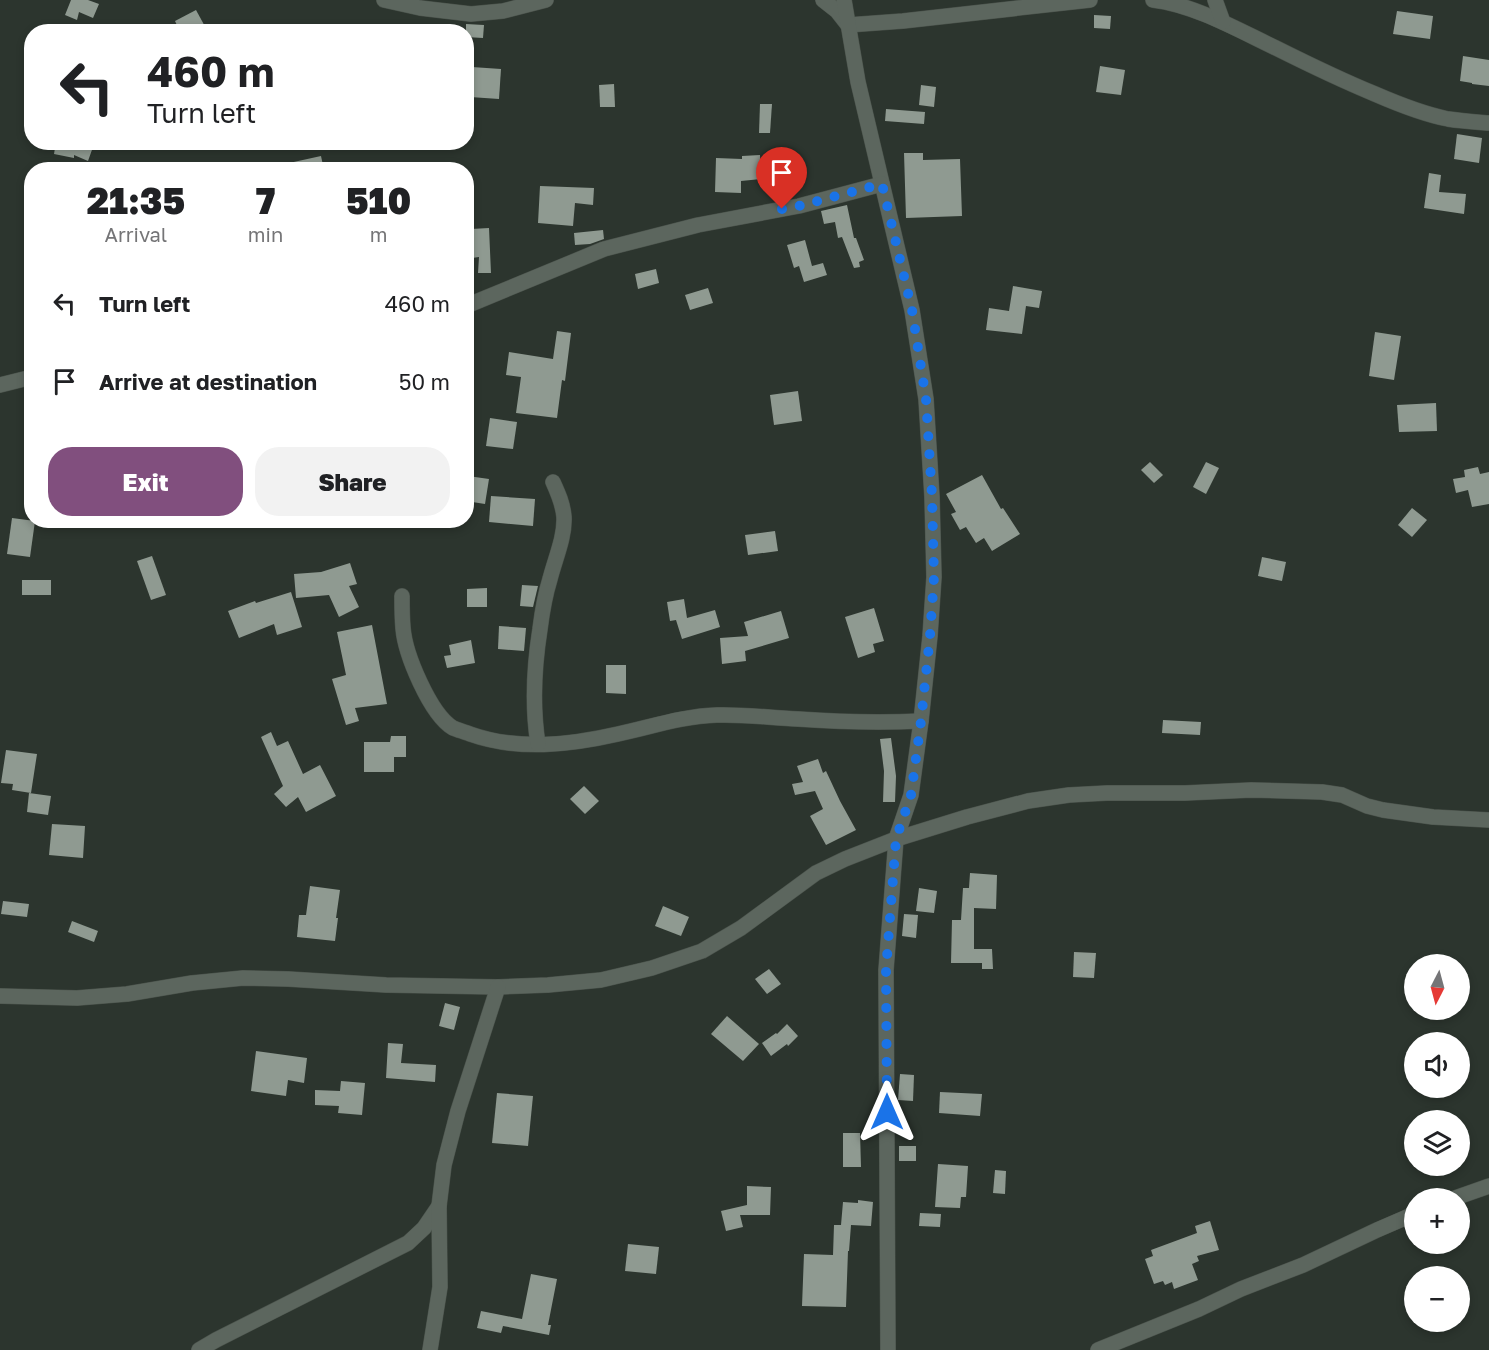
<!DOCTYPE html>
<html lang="en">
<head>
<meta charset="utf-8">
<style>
	:root { --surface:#fff; --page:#f2f2f2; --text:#202124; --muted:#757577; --accent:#814f7e }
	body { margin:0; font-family:"Golos Text",sans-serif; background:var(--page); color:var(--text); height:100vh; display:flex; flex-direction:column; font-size:22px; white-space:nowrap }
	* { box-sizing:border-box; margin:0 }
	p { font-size:20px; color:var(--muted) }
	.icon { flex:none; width:33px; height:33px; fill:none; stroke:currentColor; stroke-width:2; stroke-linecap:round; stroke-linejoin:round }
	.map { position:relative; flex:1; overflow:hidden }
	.panel { position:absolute; left:24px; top:162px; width:450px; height:366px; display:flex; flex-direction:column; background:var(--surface); border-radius:24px; box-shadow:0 3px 9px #0003 }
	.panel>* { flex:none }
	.hud { position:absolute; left:24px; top:24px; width:450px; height:126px; border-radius:24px; box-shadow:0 3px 9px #0003; background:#fff; color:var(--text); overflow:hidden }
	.needle { width:39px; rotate:186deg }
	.buttons { position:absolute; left:1404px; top:954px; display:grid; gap:12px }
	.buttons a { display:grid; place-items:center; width:66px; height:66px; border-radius:50%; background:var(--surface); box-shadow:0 3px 9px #0003; font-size:30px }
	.pin { position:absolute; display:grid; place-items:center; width:51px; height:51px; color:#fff; margin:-62px -26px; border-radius:50% 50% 50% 0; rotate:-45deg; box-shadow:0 0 6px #0007 }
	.pin .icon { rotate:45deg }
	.me { position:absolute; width:66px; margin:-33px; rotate:0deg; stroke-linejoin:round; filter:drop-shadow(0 0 4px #0008) }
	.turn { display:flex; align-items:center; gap:21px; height:126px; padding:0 24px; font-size:27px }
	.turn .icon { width:78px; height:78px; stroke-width:2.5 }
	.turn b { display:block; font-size:42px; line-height:51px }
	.eta { display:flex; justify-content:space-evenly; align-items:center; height:102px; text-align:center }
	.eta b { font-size:36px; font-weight:800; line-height:42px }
	.primary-button { display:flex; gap:12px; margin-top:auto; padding:12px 24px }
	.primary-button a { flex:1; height:69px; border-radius:24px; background:var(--accent); color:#fff; font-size:24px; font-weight:800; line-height:69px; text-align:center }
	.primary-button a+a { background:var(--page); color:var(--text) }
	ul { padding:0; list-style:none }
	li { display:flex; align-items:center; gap:18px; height:78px; padding:0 24px }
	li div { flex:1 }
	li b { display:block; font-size:22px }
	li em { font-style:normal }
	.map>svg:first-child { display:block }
</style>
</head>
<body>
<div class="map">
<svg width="1489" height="1350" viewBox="0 0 1489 1350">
	<rect width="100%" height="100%" fill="#2c352e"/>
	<!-- building -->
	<g fill="#8f9a91">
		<path d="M 71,0 L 88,0 L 99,4 L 93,18 L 79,12 L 77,20 L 65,15 Z"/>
		<path d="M 196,10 L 208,32 L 180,32 L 175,21 Z"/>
		<path d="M 1397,11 L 1433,16 L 1430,39 L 1393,34 Z"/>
		<path d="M 1094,15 L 1111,16 L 1110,29 L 1094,28 Z"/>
		<path d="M 466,24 L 484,25 L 483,38 L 466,37 Z"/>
		<path d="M 1463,56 L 1489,60 L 1489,86 L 1472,84 L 1472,83 L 1460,81 Z"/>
		<path d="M 1100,66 L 1125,70 L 1121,95 L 1096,92 Z"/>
		<path d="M 472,67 L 501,69 L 499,99 L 470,97 Z"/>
		<path d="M 614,84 L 615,107 L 600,107 L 599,85 Z"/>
		<path d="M 921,85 L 936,87 L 934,107 L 919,105 Z"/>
		<path d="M 760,104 L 772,104 L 770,133 L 759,133 Z"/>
		<path d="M 886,109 L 925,112 L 924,124 L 885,121 Z"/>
		<path d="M 1457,134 L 1482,138 L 1479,163 L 1454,159 Z"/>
		<path d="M 56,142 L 81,142 L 93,147 L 88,161 L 74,155 L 74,158 L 54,154 Z"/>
		<path d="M 904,153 L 923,153 L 923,160 L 960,159 L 962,216 L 906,218 Z"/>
		<path d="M 760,155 L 761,179 L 741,181 L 741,193 L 715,192 L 716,158 L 742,159 L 742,156 Z"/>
		<path d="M 321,156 L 324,170 L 281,170 L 280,165 Z"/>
		<path d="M 1429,173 L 1441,175 L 1439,192 L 1466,194 L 1464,214 L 1424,208 Z"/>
		<path d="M 540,186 L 594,188 L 593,205 L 575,203 L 573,226 L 538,223 Z"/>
		<path d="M 847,205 L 854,238 L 856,238 L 864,260 L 859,262 L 860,267 L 854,268 L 842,237 L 838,238 L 835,222 L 824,224 L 821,211 Z"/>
		<path d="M 489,228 L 491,273 L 478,273 L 479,257 L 472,258 L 471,229 Z"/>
		<path d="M 603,230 L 604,239 L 590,244 L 575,245 L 574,233 Z"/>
		<path d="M 805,240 L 812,266 L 823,263 L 827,275 L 804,282 L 799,266 L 794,268 L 787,245 Z"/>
		<path d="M 656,269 L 659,283 L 638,289 L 635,274 Z"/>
		<path d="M 1013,286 L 1042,291 L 1039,308 L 1026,306 L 1022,334 L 986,330 L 989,308 L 1009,311 Z"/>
		<path d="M 708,288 L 713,303 L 690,310 L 685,295 Z"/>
		<path d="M 557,331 L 571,333 L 565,381 L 562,380 L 557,418 L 516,413 L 521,377 L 506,375 L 509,352 L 553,359 Z"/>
		<path d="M 1375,332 L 1401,336 L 1394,380 L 1369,376 Z"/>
		<path d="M 798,391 L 802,421 L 774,425 L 770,395 Z"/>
		<path d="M 1436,403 L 1437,431 L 1399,432 L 1397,405 Z"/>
		<path d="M 490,418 L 517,422 L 513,449 L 486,446 Z"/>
		<path d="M 1150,462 L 1163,475 L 1154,483 L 1141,470 Z"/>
		<path d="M 1206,462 L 1219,468 L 1206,494 L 1193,487 Z"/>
		<path d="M 1478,467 L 1480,474 L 1489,472 L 1489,504 L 1472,507 L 1468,490 L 1456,493 L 1453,479 L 1465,477 L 1464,470 Z"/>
		<path d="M 982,475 L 1001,509 L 1003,508 L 1020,534 L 992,551 L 984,538 L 976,543 L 966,527 L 960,530 L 951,514 L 956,512 L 946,494 Z"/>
		<path d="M 468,476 L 489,479 L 485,504 L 466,501 Z"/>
		<path d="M 491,496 L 535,499 L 533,526 L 489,522 Z"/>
		<path d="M 1412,508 L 1427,520 L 1412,537 L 1398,525 Z"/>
		<path d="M 12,518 L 35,521 L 30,557 L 7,554 Z"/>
		<path d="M 775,531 L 778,551 L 748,555 L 745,535 Z"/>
		<path d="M 152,556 L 166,595 L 151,600 L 137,561 Z"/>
		<path d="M 1262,557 L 1286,562 L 1282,581 L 1258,576 Z"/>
		<path d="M 350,563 L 357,584 L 349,586 L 359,607 L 339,617 L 329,595 L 296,598 L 294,574 L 321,572 Z"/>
		<rect x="22" y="580" width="29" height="15"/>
		<path d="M 522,585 L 538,586 L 533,607 L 520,606 Z"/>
		<path d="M 487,588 L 487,607 L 467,607 L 467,589 Z"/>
		<path d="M 291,592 L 302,627 L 277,635 L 274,624 L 239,638 L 228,611 L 255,601 L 256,603 Z"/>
		<path d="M 684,599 L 687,618 L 715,610 L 720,627 L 682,639 L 676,620 L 670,621 L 667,602 Z"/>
		<path d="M 874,608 L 884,641 L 873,644 L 875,652 L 858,658 L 845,617 Z"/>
		<path d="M 781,611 L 789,638 L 745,651 L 746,661 L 722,664 L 720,638 L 748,636 L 744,622 Z"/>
		<path d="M 372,625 L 387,704 L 355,708 L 359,721 L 346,725 L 332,679 L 346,675 L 337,632 Z"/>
		<path d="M 499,626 L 526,628 L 524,651 L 498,649 Z"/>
		<path d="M 471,640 L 475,663 L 447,668 L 444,656 L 451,655 L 449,645 Z"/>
		<path d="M 606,665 L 626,665 L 626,694 L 606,693 Z"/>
		<path d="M 1163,720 L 1201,722 L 1200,735 L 1162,733 Z"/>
		<path d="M 271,732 L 277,746 L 288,741 L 303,774 L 320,765 L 336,796 L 306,812 L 298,797 L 286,807 L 274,794 L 283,786 L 261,737 Z"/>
		<path d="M 391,736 L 406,736 L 406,757 L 394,757 L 394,772 L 364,772 L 364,742 L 390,742 Z"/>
		<path d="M 891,738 L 896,776 L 895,802 L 883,802 L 884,771 L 880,739 Z"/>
		<path d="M 6,750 L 37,754 L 31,793 L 12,790 L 13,784 L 1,783 Z"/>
		<path d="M 818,759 L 823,773 L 826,771 L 840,801 L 856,830 L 826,845 L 810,816 L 823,809 L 815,791 L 795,795 L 792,784 L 803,782 L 797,766 Z"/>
		<path d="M 584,786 L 599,801 L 585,814 L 570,799 Z"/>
		<path d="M 29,793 L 51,796 L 48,815 L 27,812 Z"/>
		<path d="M 52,824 L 85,826 L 83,858 L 49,855 Z"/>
		<path d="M 970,873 L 997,875 L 996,909 L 974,908 L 974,949 L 992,949 L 993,969 L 982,969 L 982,963 L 951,963 L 952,920 L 961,920 L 963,888 L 969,888 Z"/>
		<path d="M 310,886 L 340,890 L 336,918 L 338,918 L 335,941 L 297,937 L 299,915 L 306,915 Z"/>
		<path d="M 919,888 L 937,891 L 934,913 L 916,911 Z"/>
		<path d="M 3,901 L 29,904 L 27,917 L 1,914 Z"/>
		<path d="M 663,906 L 689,917 L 681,936 L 655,926 Z"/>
		<path d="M 904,914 L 918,915 L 916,938 L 902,936 Z"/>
		<path d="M 72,921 L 98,931 L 94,942 L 68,932 Z"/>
		<path d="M 1074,952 L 1096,953 L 1094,978 L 1073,977 Z"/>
		<path d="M 769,969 L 781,984 L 767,994 L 755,979 Z"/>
		<path d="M 445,1003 L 460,1007 L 454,1030 L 439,1026 Z"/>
		<path d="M 727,1016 L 759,1044 L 743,1061 L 711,1034 Z"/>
		<path d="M 787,1024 L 798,1036 L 788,1046 L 787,1044 L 771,1056 L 762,1043 L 776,1033 L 777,1034 Z"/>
		<path d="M 388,1043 L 403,1044 L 401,1063 L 436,1065 L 435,1082 L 386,1078 Z"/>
		<path d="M 256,1051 L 307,1058 L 304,1083 L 288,1080 L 286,1096 L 251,1091 Z"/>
		<path d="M 900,1074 L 914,1075 L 913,1101 L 898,1100 Z"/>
		<path d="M 341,1081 L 365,1083 L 362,1115 L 338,1113 L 339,1106 L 315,1105 L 315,1090 L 340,1091 Z"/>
		<path d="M 940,1092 L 982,1094 L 980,1116 L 939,1113 Z"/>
		<path d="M 497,1093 L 533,1096 L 528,1146 L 492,1143 Z"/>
		<path d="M 843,1133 L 860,1133 L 861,1167 L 843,1167 Z"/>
		<rect x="899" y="1146" width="17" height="15"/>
		<path d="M 938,1164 L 968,1166 L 966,1197 L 961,1197 L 960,1208 L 935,1207 Z"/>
		<path d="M 995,1170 L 1006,1171 L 1005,1194 L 993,1193 Z"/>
		<path d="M 747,1186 L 771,1187 L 770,1215 L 740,1215 L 743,1227 L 726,1231 L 721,1211 L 747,1205 Z"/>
		<path d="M 858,1200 L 873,1202 L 871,1226 L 851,1225 L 849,1251 L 848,1251 L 846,1307 L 802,1306 L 804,1254 L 833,1255 L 834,1225 L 841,1225 L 843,1202 L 858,1203 Z"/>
		<path d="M 920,1213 L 941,1214 L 940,1227 L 919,1226 Z"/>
		<path d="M 1210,1221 L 1219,1250 L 1197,1256 L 1199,1261 L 1192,1264 L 1198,1280 L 1174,1289 L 1172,1282 L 1165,1285 L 1163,1281 L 1154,1284 L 1145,1259 L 1153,1256 L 1151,1250 L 1197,1233 L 1195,1226 Z"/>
		<path d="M 628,1244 L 659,1247 L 656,1274 L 625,1271 Z"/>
		<path d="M 531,1274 L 557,1279 L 548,1325 L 551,1325 L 549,1335 L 503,1326 L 501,1333 L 477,1328 L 481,1311 L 522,1319 Z"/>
	</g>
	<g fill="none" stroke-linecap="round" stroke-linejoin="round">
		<!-- minor casing -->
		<g stroke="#4a524b" stroke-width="16">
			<g id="minor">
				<path d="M 384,0 L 420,8 L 471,14 L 503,11 L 546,0"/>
				<path d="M 823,0 L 837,11 L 848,25 L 903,21 L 1090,0"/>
				<path d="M 844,0 L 858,82 L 912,310 L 926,399 L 932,497 L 934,577 L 930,636 L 921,721 L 911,795 L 896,839 L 886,970 L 888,1350"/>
				<path d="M 1153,0 C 1195,5 1238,30 1276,48 C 1308,64 1341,80 1375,94 C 1398,104 1423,114 1448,119 C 1461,121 1476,122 1489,123"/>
				<path d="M 1215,0 L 1223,22"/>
				<path d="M 466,306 L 604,249 L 698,225 L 799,206 L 882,184"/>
				<path d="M 0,385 L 32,377"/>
				<path d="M 402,596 C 402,607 402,617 403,628 C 405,654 430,714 453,728 C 458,730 465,732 470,734 C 518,751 570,745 618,734 C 651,727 683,716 717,715 C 744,714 771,718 798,719 C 840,722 880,723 921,721"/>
				<path d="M 538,744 C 532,706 534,667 540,629 C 542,613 545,595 550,579 C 555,559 565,537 564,517 C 563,504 558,493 553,482"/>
				<path d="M 0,996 L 77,998 L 127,994 L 192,983 L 243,978 L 288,979 L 386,985 L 498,987 L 548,985 L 601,980 L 652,968 L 702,951 L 741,928 L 816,873 L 845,859 L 896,839 L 967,817 L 1028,801 L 1069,795 L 1107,793 L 1185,793 L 1251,790 L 1322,792 L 1342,795 L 1367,806 L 1383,810 L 1433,817 L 1489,820"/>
				<path d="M 1455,1198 L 1489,1186"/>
				<path d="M 199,1350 L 216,1340 L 408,1243 L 424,1228 L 439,1206"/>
				<path d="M 430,1350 L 440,1287 L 439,1206 L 444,1165 L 458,1111 L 498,987"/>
				<path d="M 1098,1350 L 1199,1309 L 1241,1289 L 1303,1265 L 1377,1230 L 1414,1214"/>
			</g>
		</g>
		<!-- minor -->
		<use href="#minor" stroke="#5c665e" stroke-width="15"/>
	</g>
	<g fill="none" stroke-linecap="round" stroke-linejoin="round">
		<!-- route -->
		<path stroke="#1a73e8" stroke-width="10" stroke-dasharray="0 18" d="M 782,209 L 799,206 L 882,184 L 912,310 L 926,399 L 932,496 L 934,577 L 930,636 L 921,721 L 911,795 L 896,839 L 886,970 L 887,1112"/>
	</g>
</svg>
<div class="buttons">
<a><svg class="needle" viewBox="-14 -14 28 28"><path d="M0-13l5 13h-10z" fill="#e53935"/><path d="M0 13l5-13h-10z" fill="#757577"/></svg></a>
<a><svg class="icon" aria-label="sound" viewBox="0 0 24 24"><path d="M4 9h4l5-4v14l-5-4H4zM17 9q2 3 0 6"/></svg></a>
<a><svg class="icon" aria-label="layers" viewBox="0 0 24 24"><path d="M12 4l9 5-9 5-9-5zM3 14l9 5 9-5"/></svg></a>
<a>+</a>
<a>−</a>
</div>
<div class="pin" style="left:782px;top:209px;background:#d93025"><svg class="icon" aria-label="arrive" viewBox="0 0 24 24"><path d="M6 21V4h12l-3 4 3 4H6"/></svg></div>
<svg class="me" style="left:887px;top:1112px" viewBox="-20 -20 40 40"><path d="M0-17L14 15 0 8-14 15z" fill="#1a73e8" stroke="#fff" stroke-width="4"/></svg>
<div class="hud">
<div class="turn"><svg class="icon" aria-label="left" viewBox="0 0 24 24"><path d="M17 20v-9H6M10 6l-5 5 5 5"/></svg><div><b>460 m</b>Turn left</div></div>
</div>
<section class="panel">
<div class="eta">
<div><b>21:35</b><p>Arrival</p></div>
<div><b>7</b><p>min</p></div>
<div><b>510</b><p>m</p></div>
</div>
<ul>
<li><svg class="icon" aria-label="left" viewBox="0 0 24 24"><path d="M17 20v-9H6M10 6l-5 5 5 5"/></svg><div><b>Turn left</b></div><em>460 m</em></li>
<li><svg class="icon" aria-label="arrive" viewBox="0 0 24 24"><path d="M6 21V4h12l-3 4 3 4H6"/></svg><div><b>Arrive at destination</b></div><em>50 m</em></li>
</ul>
<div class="primary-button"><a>Exit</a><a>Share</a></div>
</section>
</div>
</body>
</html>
